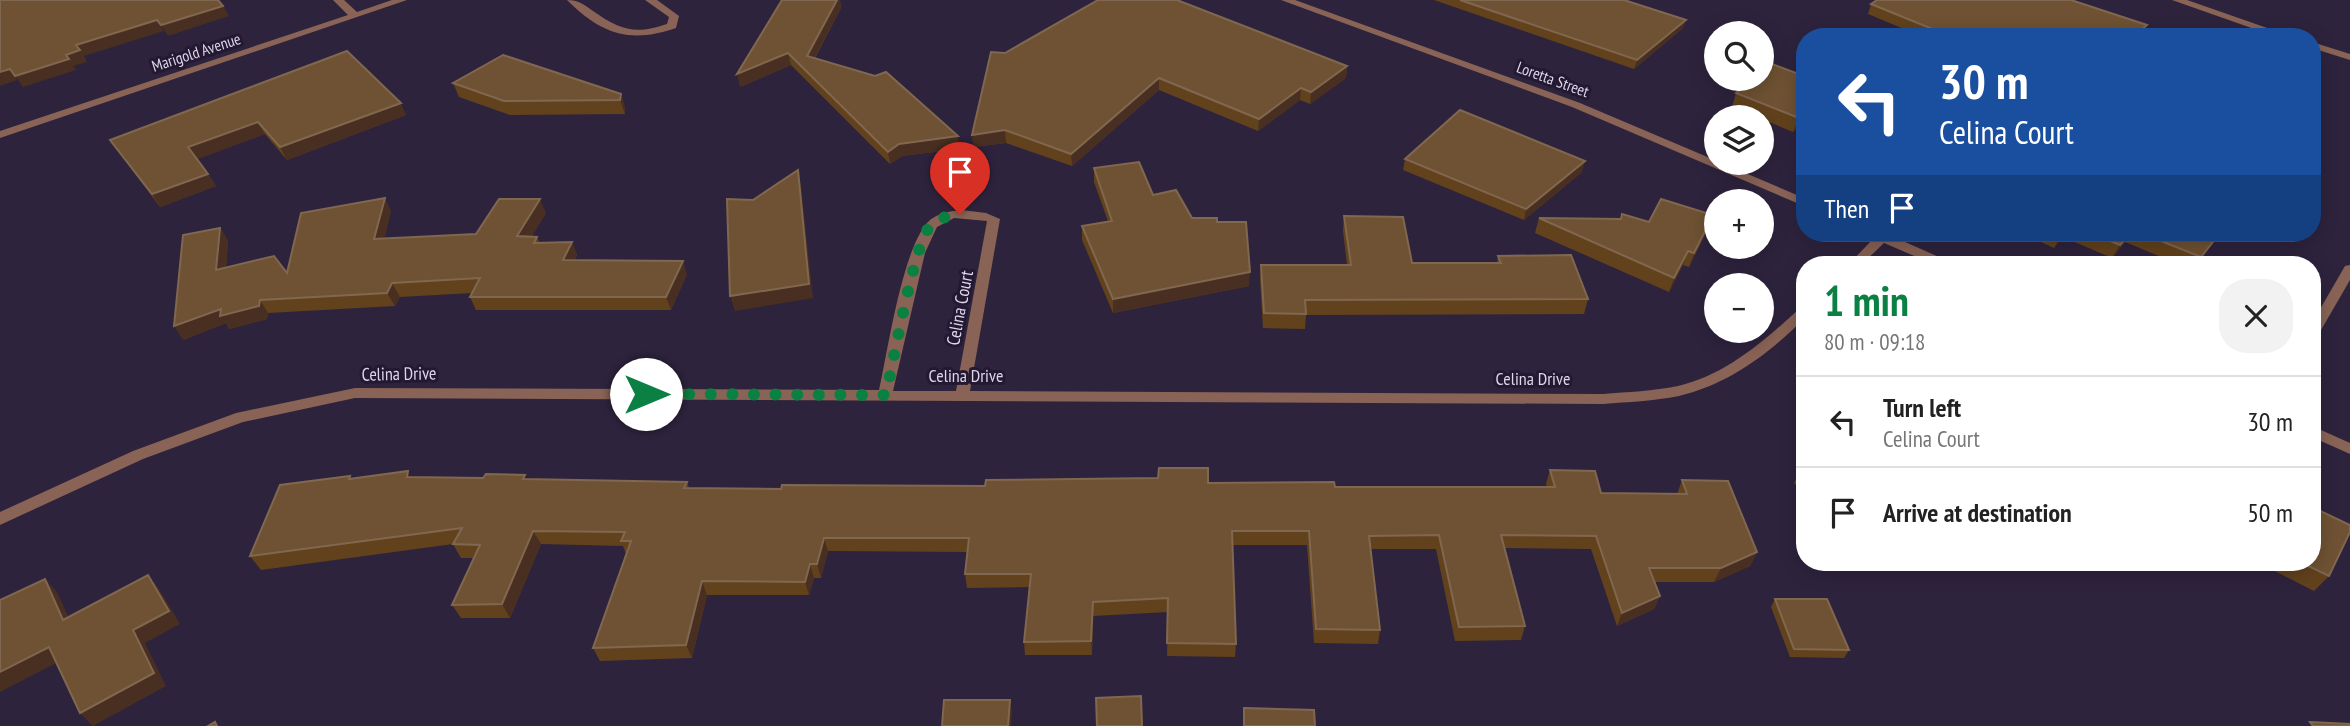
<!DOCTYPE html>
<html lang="en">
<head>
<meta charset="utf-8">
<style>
	:root { --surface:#fff; --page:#f2f2f2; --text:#222; --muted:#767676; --line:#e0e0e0; --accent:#0b8043 }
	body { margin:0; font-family:"PT Sans Narrow",sans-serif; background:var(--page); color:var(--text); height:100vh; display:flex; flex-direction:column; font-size:26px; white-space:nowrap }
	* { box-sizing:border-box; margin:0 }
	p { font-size:23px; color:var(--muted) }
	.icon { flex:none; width:38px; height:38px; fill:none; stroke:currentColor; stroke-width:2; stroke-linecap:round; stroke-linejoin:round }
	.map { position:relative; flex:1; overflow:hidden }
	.sheet { position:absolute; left:1796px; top:256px; width:525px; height:315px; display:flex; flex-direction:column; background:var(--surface); border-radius:28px; box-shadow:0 4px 18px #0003 }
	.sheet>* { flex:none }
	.guide { position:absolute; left:1796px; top:28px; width:525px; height:214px; border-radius:28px; box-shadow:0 4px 18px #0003; background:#1a4fa0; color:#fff; overflow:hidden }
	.tools { position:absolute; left:1704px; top:21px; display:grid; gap:14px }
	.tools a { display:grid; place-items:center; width:70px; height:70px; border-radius:50%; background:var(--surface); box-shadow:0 4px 18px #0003; font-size:35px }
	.pin { position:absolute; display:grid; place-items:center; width:60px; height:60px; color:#fff; margin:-72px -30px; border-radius:50% 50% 50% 0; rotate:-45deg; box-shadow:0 0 7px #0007 }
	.pin .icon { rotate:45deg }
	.me { position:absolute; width:77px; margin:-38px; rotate:90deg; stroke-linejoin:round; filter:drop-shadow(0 0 5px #0008) }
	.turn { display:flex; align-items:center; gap:24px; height:147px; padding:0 28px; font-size:32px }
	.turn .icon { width:91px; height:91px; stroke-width:2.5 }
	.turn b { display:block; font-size:49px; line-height:60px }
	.then { display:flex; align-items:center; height:66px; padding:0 28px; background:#0003; gap:14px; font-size:26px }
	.round { display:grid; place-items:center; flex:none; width:74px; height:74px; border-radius:28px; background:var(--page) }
	.head { display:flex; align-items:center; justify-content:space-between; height:119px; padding:0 28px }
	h1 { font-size:42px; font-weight:600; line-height:52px; color:var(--accent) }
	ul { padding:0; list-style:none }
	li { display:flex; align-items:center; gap:21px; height:91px; padding:0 28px; border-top:2px solid var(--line) }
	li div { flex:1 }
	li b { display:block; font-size:26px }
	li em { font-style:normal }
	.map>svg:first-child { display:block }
</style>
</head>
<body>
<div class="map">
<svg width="2350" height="726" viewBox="0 0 2350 726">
	<rect width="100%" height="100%" fill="#2e233d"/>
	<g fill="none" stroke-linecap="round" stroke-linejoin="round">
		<!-- minor -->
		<g fill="#896356" fill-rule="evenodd">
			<path d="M 333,0 L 344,0 L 357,12 L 392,0 L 407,0 L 0,138 L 0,131 L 348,15 Z"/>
			<path d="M 567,0 C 579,0 583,4 593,11 C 620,30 635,35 667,24 L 669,17 L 645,0 L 657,0 L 679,16 L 676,28 C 630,44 601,34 567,0 Z"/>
			<path d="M 1281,0 L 1295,0 L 1580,103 L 1717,161 L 1717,163 L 1722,163 L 1804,198 L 1804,206 L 1572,107 Z"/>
			<path d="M 2172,0 L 2187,0 L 2293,37 L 2277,37 Z"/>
			<path d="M 2312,42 L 2350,54 L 2350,60 L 2312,48 Z"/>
			<path d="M 962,210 L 986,213 L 1000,219 L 970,391 L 1603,394 C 1628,392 1653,391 1678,386 C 1726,375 1764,341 1799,309 L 1804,308 L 1804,319 C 1768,354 1729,384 1679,396 C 1654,401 1628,402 1603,404 L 355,398 L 243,422 L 143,459 L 0,525 L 0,512 L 133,451 L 236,413 L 355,388 L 879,390 C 888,350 902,252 927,223 C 936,213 950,211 962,210 ZM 954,218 L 987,221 L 956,391 L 893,391 L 925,253 L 937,227 Z"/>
			<path d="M 1867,233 L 1887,234 L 1948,261 L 1949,264 L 1933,264 L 1884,243 L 1862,264 L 1849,264 L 1874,238 Z"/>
			<path d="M 2350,265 L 2350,280 L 2317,337 L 2312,338 L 2312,323 L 2345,266 Z"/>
			<path d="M 2312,426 L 2350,443 L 2350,454 L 2312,437 Z"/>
		</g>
	</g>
	<!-- wall -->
	<g fill="#62421d">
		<path d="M 782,0 L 840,0 L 841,8 L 815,58 L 959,149 L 902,156 L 890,164 L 791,65 L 740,87 Z"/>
		<path d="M 1434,0 L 1624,0 L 1683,28 L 1634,69 Z"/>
		<path d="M 1871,4 L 2147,25 L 2139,37 L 1923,37 L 1868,14 Z"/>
		<path d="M 347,51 L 406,115 L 287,160 L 265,134 L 197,159 L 208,174 L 216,186 L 160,207 L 110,140 Z"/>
		<path d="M 991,52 L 1347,66 L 1346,78 L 1310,104 L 1300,100 L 1258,131 L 1159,90 L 1072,166 L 1006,143 L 973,147 Z"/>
		<path d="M 1804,76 L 1804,122 L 1793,132 L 1762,119 L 1762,117 L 1758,117 L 1732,107 L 1736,93 Z"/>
		<path d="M 453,83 L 621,94 L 625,108 L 625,114 L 510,115 L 459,97 Z"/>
		<path d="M 1405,159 L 1582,172 L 1524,220 L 1403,170 Z"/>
		<path d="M 1094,168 L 1153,195 L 1192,218 L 1217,222 L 1249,286 L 1113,313 L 1082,240 L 1082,226 L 1108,221 L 1094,182 Z"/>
		<path d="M 391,211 L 384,239 L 476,234 L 546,213 L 531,237 L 537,237 L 539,242 L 572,242 L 577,255 L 575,260 L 687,274 L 671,310 L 476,310 L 470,297 L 472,293 L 400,297 L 395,306 L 268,313 L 267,319 L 229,329 L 226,323 L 183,340 L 220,228 L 228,241 L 226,268 L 287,273 Z"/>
		<path d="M 1713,215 L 1708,229 L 1689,267 L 1683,265 L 1669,292 L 1535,233 L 1539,218 L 1649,222 Z"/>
		<path d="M 1344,216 L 1412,263 L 1497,263 L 1498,256 L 1588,299 L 1584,314 L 1306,315 L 1305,329 L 1263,328 L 1260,279 L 1261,265 L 1347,265 L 1343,231 Z"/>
		<path d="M 2021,233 L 2220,233 L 2197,264 L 2178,264 L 2125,242 L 2112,258 L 2063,237 L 2054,248 Z"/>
		<path d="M 1804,466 L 1804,492 L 1794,483 L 1801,468 Z"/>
		<path d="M 1550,470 L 1601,493 L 1677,494 L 1682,480 L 1757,552 L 1750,566 L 1714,582 L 1655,582 L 1660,596 L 1654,609 L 1617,626 L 1591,549 L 1505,548 L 1525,626 L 1521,640 L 1455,641 L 1436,549 L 1371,549 L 1380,630 L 1378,644 L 1314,643 L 1307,545 L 1232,545 L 1236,644 L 1235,657 L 1167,656 L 1168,612 L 1093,616 L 1092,655 L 1025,655 L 1024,642 L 1029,587 L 967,588 L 965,574 L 967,552 L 828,551 L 821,578 L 814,578 L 809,595 L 707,595 L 692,658 L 600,661 L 593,648 L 626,554 L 623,546 L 541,544 L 510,618 L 461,618 L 452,605 L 474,558 L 461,558 L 453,544 L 261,570 L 250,556 L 350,476 L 351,479 L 412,477 L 687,482 L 689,488 L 781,489 L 1208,483 L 1335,487 L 1547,487 L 1546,484 Z"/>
		<path d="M 2257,562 L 2312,562 L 2329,576 L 2314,591 Z"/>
		<path d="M 1775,599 L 1849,650 L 1844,658 L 1790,657 L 1771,607 Z"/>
	</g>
	<!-- shaded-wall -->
	<g fill="#482f21">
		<path d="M 837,0 L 840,0 L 841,8 L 809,68 L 807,56 Z"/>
		<path d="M 223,6 L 229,16 L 168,36 L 161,25 Z"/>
		<path d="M 157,20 L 164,31 L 84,56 L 87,62 L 73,66 L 76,70 L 23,87 L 15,76 L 66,55 L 76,45 Z"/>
		<path d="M 1686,20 L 1683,28 L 1634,69 L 1637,60 Z"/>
		<path d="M 2147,25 L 2139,37 L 2133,37 Z"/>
		<path d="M 788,53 L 791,65 L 740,87 L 737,74 Z"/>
		<path d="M 1347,66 L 1346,78 L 1310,104 L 1311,92 Z"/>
		<path d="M 10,69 L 17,80 L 0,86 L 0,72 Z"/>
		<path d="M 1159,78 L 1159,90 L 1072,166 L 1071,154 Z"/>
		<path d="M 1301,88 L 1300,100 L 1258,131 L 1259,119 Z"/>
		<path d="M 621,94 L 625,108 L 625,114 L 620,100 Z"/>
		<path d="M 401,103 L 406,115 L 287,160 L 280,147 Z"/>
		<path d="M 1804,113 L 1804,122 L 1793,132 L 1799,118 Z"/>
		<path d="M 258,122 L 265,134 L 195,160 L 188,147 Z"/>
		<path d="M 1005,130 L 1006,143 L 973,147 L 972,135 Z"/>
		<path d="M 958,136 L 959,149 L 902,156 L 890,164 L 888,152 L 899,144 Z"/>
		<path d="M 1585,161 L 1582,172 L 1524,220 L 1526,209 Z"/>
		<path d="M 798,170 L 801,185 L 813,298 L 735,311 L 730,296 Z"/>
		<path d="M 208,174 L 216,186 L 160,207 L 152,194 Z"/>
		<path d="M 385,198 L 391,211 L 381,253 L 374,239 Z"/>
		<path d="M 540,199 L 546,213 L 523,250 L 517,236 Z"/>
		<path d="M 1713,215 L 1708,229 L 1689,267 L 1694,253 Z"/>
		<path d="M 220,228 L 228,241 L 225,284 L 216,270 Z"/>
		<path d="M 2063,233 L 2066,233 L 2054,248 L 2061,235 Z"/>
		<path d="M 2131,233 L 2125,242 L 2112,258 L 2120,245 Z"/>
		<path d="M 572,242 L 577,255 L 568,273 L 563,260 Z"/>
		<path d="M 1688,251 L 1683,265 L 1669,292 L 1674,278 Z"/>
		<path d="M 683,261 L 687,274 L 671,310 L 666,297 Z"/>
		<path d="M 1250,272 L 1249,286 L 1113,313 L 1113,299 Z"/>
		<path d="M 392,283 L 400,297 L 395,306 L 387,293 Z"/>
		<path d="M 260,300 L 268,313 L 267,319 L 229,329 L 226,323 L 183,340 L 174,326 L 221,309 Z"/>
		<path d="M 533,531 L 541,544 L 510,618 L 502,604 Z"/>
		<path d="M 824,538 L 828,551 L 821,578 L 817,564 Z"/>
		<path d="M 1757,552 L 1750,566 L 1714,582 L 1721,568 Z"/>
		<path d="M 810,564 L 814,578 L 809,595 L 805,582 Z"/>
		<path d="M 148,575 L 159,589 L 180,624 L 145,643 L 166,686 L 93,726 L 80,713 L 133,630 Z"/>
		<path d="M 45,579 L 57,592 L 76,633 L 63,620 Z"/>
		<path d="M 702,581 L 707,595 L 692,658 L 686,645 Z"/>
		<path d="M 1660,596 L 1654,609 L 1617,626 L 1622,613 Z"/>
		<path d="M 1093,602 L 1093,616 L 1092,655 L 1091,641 Z"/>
		<path d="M 49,647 L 62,660 L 0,692 L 0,672 Z"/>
		<path d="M 1010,700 L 1012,713 L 1011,726 L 1008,726 Z"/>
	</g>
	<!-- building -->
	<g fill="#6f5233" stroke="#80674f" stroke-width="2">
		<path d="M 0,0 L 218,0 L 223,6 L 161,25 L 157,20 L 76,45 L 80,50 L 66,55 L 69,59 L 15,76 L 10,69 L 0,72 Z"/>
		<path d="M 782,0 L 837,0 L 807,56 L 875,76 L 886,72 L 958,136 L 899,144 L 888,152 L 788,53 L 737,74 Z"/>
		<path d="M 1098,0 L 1177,0 L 1347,66 L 1311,92 L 1301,88 L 1259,119 L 1159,78 L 1071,154 L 1005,130 L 972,135 L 991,52 L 1005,53 Z"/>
		<path d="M 1460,0 L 1624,0 L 1686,20 L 1637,60 Z"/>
		<path d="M 1877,0 L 2071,0 L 2147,25 L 2133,37 L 1984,37 L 1977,34 L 1975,37 L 1952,37 L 1871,4 Z"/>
		<path d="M 347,51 L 401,103 L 280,147 L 258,122 L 188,147 L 208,174 L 152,194 L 110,140 Z"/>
		<path d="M 503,55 L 621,94 L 620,100 L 504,101 L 453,83 Z"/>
		<path d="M 1772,64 L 1804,76 L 1804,113 L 1799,118 L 1736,93 L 1754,79 L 1762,79 L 1762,72 Z"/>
		<path d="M 1460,110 L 1585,161 L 1526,209 L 1405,159 Z"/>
		<path d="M 1139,162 L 1153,195 L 1176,190 L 1192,218 L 1217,218 L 1217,222 L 1246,222 L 1250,272 L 1113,299 L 1082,226 L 1112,221 L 1094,168 Z"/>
		<path d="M 798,170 L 809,284 L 730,296 L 727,199 L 753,200 Z"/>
		<path d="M 385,198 L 374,239 L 476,234 L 499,199 L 540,199 L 517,236 L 537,237 L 534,243 L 572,242 L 563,260 L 683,261 L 666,297 L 470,297 L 480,278 L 392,283 L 387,293 L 260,300 L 259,306 L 220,316 L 221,309 L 174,326 L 183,235 L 220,228 L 216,270 L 274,256 L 287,273 L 301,213 Z"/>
		<path d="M 1661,199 L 1713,215 L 1694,253 L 1688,251 L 1674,278 L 1539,218 L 1621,219 L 1622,214 L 1649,222 Z"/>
		<path d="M 1344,216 L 1403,217 L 1412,263 L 1501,263 L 1498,256 L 1571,255 L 1588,299 L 1305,300 L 1306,314 L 1264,313 L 1261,265 L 1351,265 Z"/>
		<path d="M 2091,233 L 2131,233 L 2120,245 Z"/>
		<path d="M 2141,233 L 2220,233 L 2201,257 Z"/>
		<path d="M 1159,468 L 1208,468 L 1208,483 L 1334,482 L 1335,487 L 1555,487 L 1550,470 L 1595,471 L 1601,493 L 1687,494 L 1682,480 L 1728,481 L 1757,552 L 1721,568 L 1649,568 L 1660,596 L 1622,613 L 1596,536 L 1501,535 L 1525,626 L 1459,627 L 1439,535 L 1369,536 L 1380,630 L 1316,629 L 1309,531 L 1232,531 L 1236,644 L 1167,643 L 1168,598 L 1093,602 L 1091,641 L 1024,642 L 1031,574 L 965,574 L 969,538 L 824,538 L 817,564 L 810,564 L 805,582 L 702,581 L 686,645 L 593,648 L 631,541 L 621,541 L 625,532 L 533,531 L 502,604 L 452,605 L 480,545 L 453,544 L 462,528 L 250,556 L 280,485 L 350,476 L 349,479 L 408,471 L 407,477 L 483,478 L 486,474 L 525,475 L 523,479 L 687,482 L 684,488 L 781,489 L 782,485 L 985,486 L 986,480 L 1158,478 Z"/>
		<path d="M 2312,507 L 2350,525 L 2350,532 L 2329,576 L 2300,562 L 2312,562 Z"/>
		<path d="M 148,575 L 169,611 L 133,630 L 154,673 L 80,713 L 49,647 L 0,672 L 0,600 L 45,579 L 63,620 Z"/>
		<path d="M 1775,599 L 1827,599 L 1849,650 L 1794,649 Z"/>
		<path d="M 1141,696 L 1142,726 L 1097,726 L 1096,698 Z"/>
		<path d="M 944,700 L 1010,700 L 1008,726 L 942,726 Z"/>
		<path d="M 1244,708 L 1314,710 L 1315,726 L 1244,726 Z"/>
		<path d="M 215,722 L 217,726 L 208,726 Z"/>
		<path d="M 2310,722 L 2350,724 L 2350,726 L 2313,726 Z"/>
	</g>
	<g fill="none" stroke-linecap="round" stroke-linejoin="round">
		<!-- route -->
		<path stroke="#0b8043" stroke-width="12" stroke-dasharray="0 21.6" d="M 646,394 L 886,395 C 893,364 914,244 930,226 C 937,218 950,216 960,214"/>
	</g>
	<g text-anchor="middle" stroke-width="6" stroke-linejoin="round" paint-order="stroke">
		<!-- far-street labels -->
		<g font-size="16" fill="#dcd6e8" stroke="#241933">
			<text transform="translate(196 52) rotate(-18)" y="6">Marigold Avenue</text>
			<text transform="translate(1553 79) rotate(20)" y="6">Loretta Street</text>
		</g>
		<!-- street labels -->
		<g font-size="18" fill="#dcd6e8" stroke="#241933">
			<text transform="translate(960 308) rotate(-79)" y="6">Celina Court</text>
			<text transform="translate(399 374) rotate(-1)" y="6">Celina Drive</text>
			<text x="966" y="382">Celina Drive</text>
			<text x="1533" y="385">Celina Drive</text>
		</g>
	</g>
</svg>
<div class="tools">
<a><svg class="icon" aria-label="search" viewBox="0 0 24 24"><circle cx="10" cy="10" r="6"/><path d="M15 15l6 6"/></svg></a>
<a><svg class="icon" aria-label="layers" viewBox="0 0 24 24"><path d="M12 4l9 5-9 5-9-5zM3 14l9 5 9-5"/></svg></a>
<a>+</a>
<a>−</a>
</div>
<div class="pin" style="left:960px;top:214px;background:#d93025"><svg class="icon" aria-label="arrive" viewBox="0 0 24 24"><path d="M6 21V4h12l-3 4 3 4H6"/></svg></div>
<svg class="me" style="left:646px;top:394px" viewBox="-20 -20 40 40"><circle r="19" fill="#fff"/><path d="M0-13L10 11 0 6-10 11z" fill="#0b8043"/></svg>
<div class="guide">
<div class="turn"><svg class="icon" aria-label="left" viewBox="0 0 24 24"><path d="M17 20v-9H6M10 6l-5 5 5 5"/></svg><div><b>30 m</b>Celina Court</div></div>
<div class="then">Then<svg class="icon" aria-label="arrive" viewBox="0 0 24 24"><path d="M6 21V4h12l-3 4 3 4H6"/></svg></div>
</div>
<section class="sheet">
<div class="head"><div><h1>1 min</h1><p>80 m · 09:18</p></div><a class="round"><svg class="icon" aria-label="close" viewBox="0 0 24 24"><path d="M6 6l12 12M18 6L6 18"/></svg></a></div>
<ul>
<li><svg class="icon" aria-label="left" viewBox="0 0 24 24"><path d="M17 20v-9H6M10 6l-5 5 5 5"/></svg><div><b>Turn left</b><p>Celina Court</p></div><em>30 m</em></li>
<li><svg class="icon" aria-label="arrive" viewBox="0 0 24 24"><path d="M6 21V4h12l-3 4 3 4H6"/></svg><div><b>Arrive at destination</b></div><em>50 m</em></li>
</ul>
</section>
</div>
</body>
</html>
